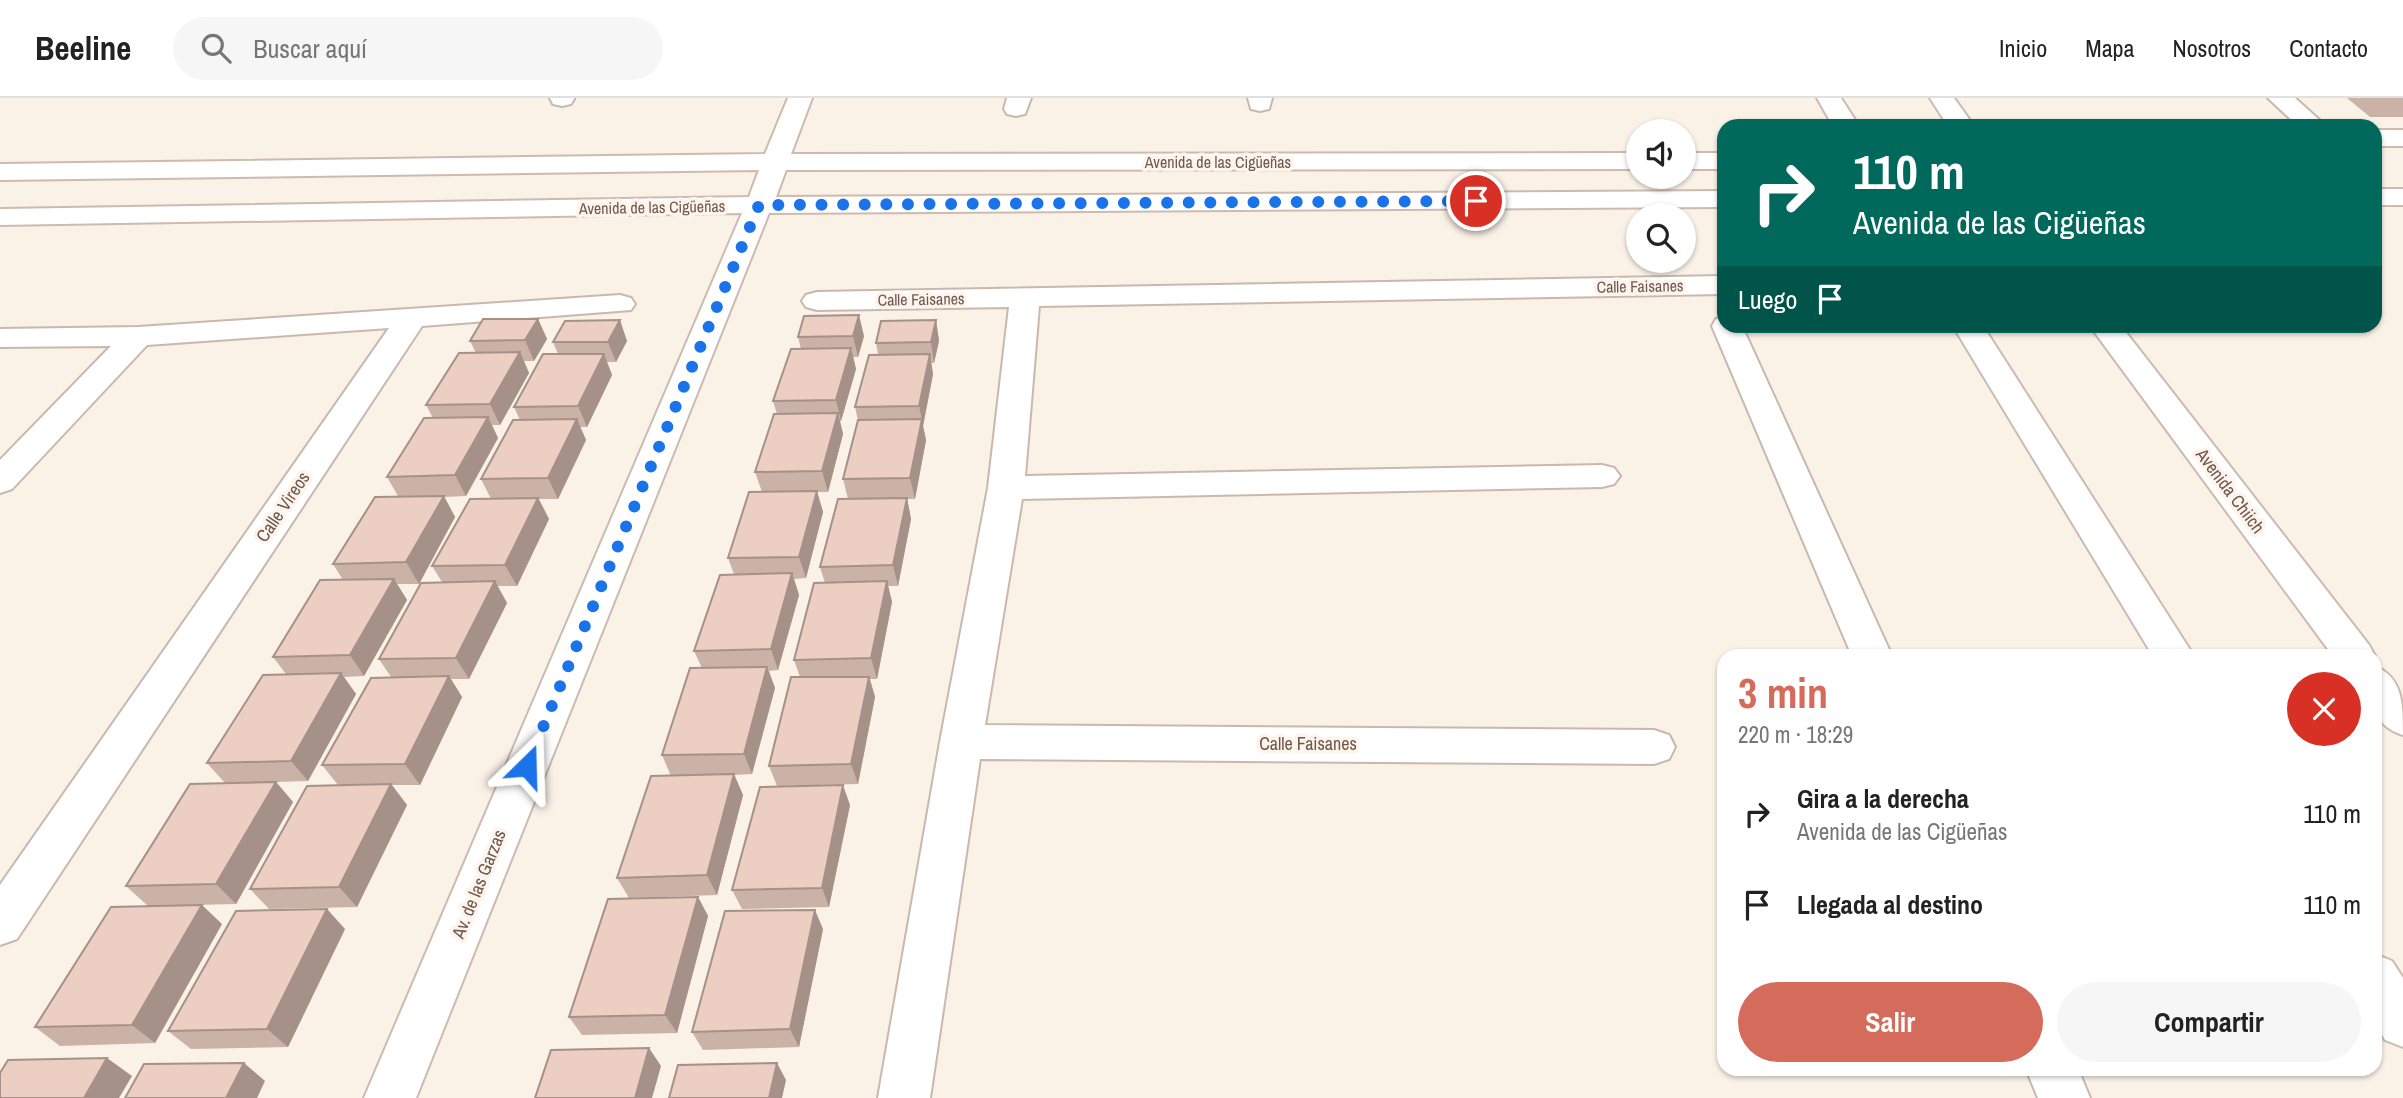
<!DOCTYPE html>
<html lang="es">
<head>
<meta charset="utf-8">
<style>
	:root { --surface:#fff; --page:#f6f6f6; --text:#222; --muted:#767676; --line:#e0e0e0; --accent:#d56b5b }
	body { margin:0; font-family:"Archivo Narrow",sans-serif; background:var(--page); color:var(--text); height:100vh; display:flex; flex-direction:column; font-size:26px; white-space:nowrap }
	* { box-sizing:border-box; margin:0 }
	p { font-size:23px; color:var(--muted) }
	.icon { flex:none; width:38px; height:38px; fill:none; stroke:currentColor; stroke-width:2; stroke-linecap:round; stroke-linejoin:round }
	.map { position:relative; flex:1; overflow:hidden }
	.panel { position:absolute; left:1717px; top:551px; width:665px; height:427px; display:flex; flex-direction:column; background:var(--surface); border-radius:21px; box-shadow:0 2px 5px #0004 }
	.panel>* { flex:none }
	.banner { position:absolute; left:1717px; top:21px; width:665px; height:214px; border-radius:21px; box-shadow:0 2px 5px #0004; background:#00695c; color:#fff; overflow:hidden }
	.fabs { position:absolute; left:1626px; top:21px; display:grid; gap:14px }
	.fabs a { display:grid; place-items:center; width:70px; height:70px; border-radius:50%; background:var(--surface); box-shadow:0 2px 5px #0004; font-size:35px }
	.pin { position:absolute; display:grid; place-items:center; width:60px; height:60px; color:#fff; margin:-30px; border:4px solid #fff; border-radius:50%; box-shadow:0 2px 7px #0007 }
	.me { position:absolute; width:77px; margin:-38px; rotate:22deg; stroke-linejoin:round; filter:drop-shadow(0 0 5px #0008) }
	.turn { display:flex; align-items:center; gap:24px; height:147px; padding:0 21px; font-size:32px }
	.turn .icon { width:91px; height:91px; stroke-width:2.5 }
	.turn b { display:block; font-size:49px; line-height:60px }
	.then { display:flex; align-items:center; height:66px; padding:0 21px; background:#0003; gap:14px; font-size:26px }
	.round { display:grid; place-items:center; flex:none; width:74px; height:74px; border-radius:37px; background:var(--page) }
	.summary { display:flex; align-items:center; justify-content:space-between; height:119px; padding:0 21px }
	h1 { font-size:42px; font-weight:800; line-height:52px; color:var(--accent) }
	.button { display:flex; gap:14px; margin-top:auto; padding:14px 21px }
	.button a { flex:1; height:80px; border-radius:42px; background:var(--accent); color:#fff; font-size:28px; font-weight:800; line-height:80px; text-align:center }
	.button a+a { background:var(--page); color:var(--text) }
	ul { padding:0; list-style:none }
	li { display:flex; align-items:center; gap:21px; height:91px; padding:0 21px }
	li div { flex:1 }
	li b { display:block; font-size:26px }
	li em { font-style:normal }
	header { display:flex; align-items:center; gap:42px; box-sizing:border-box; height:98px; padding:0 35px; background:var(--surface); border-bottom:2px solid var(--line) }
	header strong { font-size:33px }
	nav { display:flex; gap:38px; margin-inline-start:auto; font-size:24px }
	.search { width:490px; height:63px; background:var(--page); display:flex; align-items:center; gap:18px; box-sizing:border-box; padding:0 24px; border-radius:38px; color:var(--muted); font-size:26px }
	.map>svg:first-child { display:block }
</style>
</head>
<body>
<header>
<strong>Beeline</strong>
<div class="search"><svg class="icon" aria-label="search" viewBox="0 0 24 24"><circle cx="10" cy="10" r="6"/><path d="M15 15l6 6"/></svg>Buscar aquí</div>
<nav><a>Inicio</a><a>Mapa</a><a>Nosotros</a><a>Contacto</a></nav>
</header>
<div class="map">
<svg width="2403" height="1000" viewBox="0 0 2403 1000">
	<rect width="100%" height="100%" fill="#faf1e7"/>
	<g fill="none" stroke-linecap="round" stroke-linejoin="round">
		<!-- street casing -->
		<g stroke="#cab8ae" stroke-width="4">
			<g id="street">
				<path d="M 550,0 L 574,0 L 574,1 L 571,6 L 562,8 L 553,6 Z"/>
				<path d="M 1007,0 L 1031,0 L 1025,16 L 1016,18 L 1007,16 L 1004,11 Z"/>
				<path d="M 1248,0 L 1272,0 L 1269,11 L 1260,13 L 1251,11 Z"/>
				<path d="M 2268,0 L 2295,0 L 2326,28 L 2298,28 Z"/>
				<path d="M 1724,178 L 1724,196 L 1039,208 L 1025,378 L 1602,367 L 1614,370 L 1620,378 L 1614,386 L 1602,389 L 1022,401 L 985,627 L 1654,632 L 1669,637 L 1675,649 L 1669,661 L 1654,666 L 980,661 L 930,1000 L 878,1000 L 940,644 L 988,390 L 1009,209 L 817,212 L 806,209 L 802,203 L 806,197 L 817,194 Z"/>
				<path d="M 620,197 L 631,200 L 635,206 L 631,212 L 422,228 L 17,841 L 0,847 L 0,787 L 389,230 L 147,247 L 12,391 L 0,395 L 0,362 L 111,248 L 0,249 L 0,231 L 138,229 Z"/>
				<path d="M 1724,220 L 1724,228 L 1742,228 L 1892,558 L 1852,558 L 1712,228 L 1716,221 Z"/>
				<path d="M 2026,971 L 2078,971 L 2090,1000 L 2038,1000 Z"/>
			</g>
		</g>
		<!-- secondary casing -->
		<g stroke="#cebaaf" stroke-width="4">
			<g id="secondary">
				<path d="M 788,0 L 812,0 L 791,56 L 1638,55 L 1638,71 L 786,72 L 776,99 L 1724,93 L 1724,109 L 769,115 L 416,1000 L 364,1000 L 742,115 L 0,127 L 0,111 L 749,99 L 759,72 L 0,82 L 0,66 L 765,56 Z"/>
				<path d="M 1817,0 L 1841,0 L 1859,28 L 1833,28 Z"/>
				<path d="M 1930,0 L 1954,0 L 1974,28 L 1948,28 Z"/>
				<rect x="2375" y="32" width="28" height="16"/>
				<rect x="1684" y="55" width="40" height="16"/>
				<rect x="2375" y="91" width="28" height="16"/>
				<path d="M 1953,228 L 1983,228 L 2194,558 L 2153,558 Z"/>
				<path d="M 2090,228 L 2121,228 L 2369,547 L 2375,558 L 2375,559 L 2333,558 Z"/>
				<path d="M 2375,568 C 2403,580 2403,606 2403,637 C 2368,626 2374,599 2375,568 Z"/>
				<path d="M 2375,856 L 2392,863 L 2403,880 L 2403,949 L 2385,942 L 2375,924 Z"/>
			</g>
		</g>
		<!-- street -->
		<use href="#street" fill="#fff" fill-rule="evenodd"/>
		<!-- secondary -->
		<use href="#secondary" fill="#fff" fill-rule="evenodd"/>
	</g>
	<!-- wall -->
	<g fill="#cbb2a7">
		<path d="M 2347,0 L 2403,0 L 2403,19 L 2370,19 Z"/>
		<path d="M 538,221 L 547,241 L 534,263 L 524,263 L 529,275 L 500,327 L 492,327 L 498,340 L 466,398 L 444,399 L 455,419 L 419,486 L 397,486 L 407,502 L 364,578 L 344,579 L 356,596 L 308,683 L 276,684 L 293,704 L 236,806 L 148,808 L 126,788 L 225,685 L 207,665 L 286,576 L 273,559 L 343,482 L 333,466 L 398,398 L 387,379 L 433,320 L 426,307 L 476,255 L 470,243 Z"/>
		<path d="M 936,222 L 939,243 L 934,265 L 931,265 L 933,276 L 923,328 L 926,342 L 915,401 L 907,401 L 911,421 L 898,488 L 888,488 L 892,504 L 877,581 L 870,581 L 875,599 L 858,686 L 777,688 L 769,668 L 800,579 L 794,562 L 825,485 L 820,469 L 848,401 L 843,381 L 858,322 L 855,309 L 878,256 L 876,245 Z"/>
		<path d="M 864,238 L 858,259 L 853,259 L 856,271 L 841,323 L 840,323 L 843,336 L 828,394 L 817,394 L 823,414 L 806,480 L 794,481 L 799,497 L 778,572 L 769,573 L 775,590 L 752,676 L 734,677 L 743,697 L 717,797 L 629,800 L 617,780 L 671,678 L 662,657 L 702,570 L 694,553 L 734,476 L 728,460 L 762,394 L 755,374 L 777,316 L 773,303 L 801,251 L 798,239 Z"/>
		<path d="M 627,243 L 616,264 L 607,264 L 612,277 L 587,329 L 580,329 L 586,342 L 558,401 L 539,401 L 549,421 L 517,488 L 497,488 L 507,505 L 469,581 L 451,581 L 462,599 L 420,687 L 392,687 L 407,707 L 357,809 L 269,811 L 250,791 L 338,687 L 322,667 L 391,579 L 379,561 L 442,484 L 432,468 L 491,401 L 481,381 L 520,322 L 514,309 L 558,256 L 553,244 Z"/>
		<path d="M 850,707 L 829,809 L 742,811 L 732,792 Z"/>
		<path d="M 698,799 L 708,818 L 677,935 L 582,937 L 569,919 Z"/>
		<path d="M 222,826 L 155,945 L 60,948 L 35,929 Z"/>
		<path d="M 345,831 L 288,949 L 191,951 L 168,933 Z"/>
		<path d="M 823,831 L 799,949 L 703,952 L 692,934 Z"/>
	</g>
	<!-- shaded-wall -->
	<g fill="#a59188">
		<path d="M 859,217 L 864,238 L 858,259 L 853,238 Z"/>
		<path d="M 538,221 L 547,241 L 534,263 L 525,242 Z"/>
		<path d="M 620,222 L 627,243 L 616,264 L 608,244 Z"/>
		<path d="M 936,222 L 939,243 L 934,265 L 931,244 Z"/>
		<path d="M 851,250 L 856,271 L 841,323 L 836,302 Z"/>
		<path d="M 520,254 L 529,275 L 500,327 L 490,306 Z"/>
		<path d="M 604,256 L 612,277 L 587,329 L 578,308 Z"/>
		<path d="M 930,256 L 933,276 L 923,328 L 926,342 L 915,401 L 910,380 L 922,322 L 919,308 Z"/>
		<path d="M 838,315 L 843,336 L 828,394 L 822,373 Z"/>
		<path d="M 488,319 L 498,340 L 466,398 L 455,377 Z"/>
		<path d="M 577,321 L 586,342 L 558,401 L 548,380 Z"/>
		<path d="M 817,393 L 823,414 L 806,480 L 799,459 Z"/>
		<path d="M 444,398 L 455,419 L 419,486 L 406,464 Z"/>
		<path d="M 538,400 L 549,421 L 517,488 L 505,467 Z"/>
		<path d="M 907,400 L 911,421 L 898,488 L 893,467 Z"/>
		<path d="M 792,475 L 799,497 L 778,572 L 771,551 Z"/>
		<path d="M 394,481 L 407,502 L 364,578 L 350,557 Z"/>
		<path d="M 495,483 L 507,505 L 469,581 L 456,560 Z"/>
		<path d="M 887,483 L 892,504 L 877,581 L 871,560 Z"/>
		<path d="M 767,569 L 775,590 L 752,676 L 744,656 Z"/>
		<path d="M 341,575 L 356,596 L 308,683 L 291,663 Z"/>
		<path d="M 449,578 L 462,599 L 420,687 L 405,666 Z"/>
		<path d="M 869,579 L 875,599 L 858,686 L 851,666 Z"/>
		<path d="M 734,676 L 743,697 L 717,797 L 707,777 Z"/>
		<path d="M 276,684 L 293,704 L 236,806 L 216,786 Z"/>
		<path d="M 391,686 L 407,707 L 357,809 L 339,789 Z"/>
		<path d="M 843,687 L 850,707 L 829,809 L 822,790 Z"/>
		<path d="M 698,799 L 708,818 L 677,935 L 665,917 Z"/>
		<path d="M 202,807 L 222,826 L 155,945 L 132,927 Z"/>
		<path d="M 327,811 L 345,831 L 288,949 L 267,931 Z"/>
		<path d="M 815,812 L 823,831 L 799,949 L 790,931 Z"/>
		<path d="M 649,950 L 661,968 L 652,1000 L 635,1000 Z"/>
		<path d="M 107,960 L 132,978 L 119,1000 L 84,1000 Z"/>
		<path d="M 244,965 L 265,983 L 257,1000 L 226,1000 Z"/>
		<path d="M 777,965 L 786,982 L 782,1000 L 769,1000 Z"/>
	</g>
	<!-- building -->
	<g fill="#eccfc2" stroke="#a59188" stroke-width="2">
		<path d="M 859,217 L 853,238 L 798,239 L 804,218 Z"/>
		<path d="M 483,221 L 538,221 L 525,242 L 470,243 Z"/>
		<path d="M 620,222 L 608,244 L 553,244 L 565,223 Z"/>
		<path d="M 936,222 L 931,244 L 876,245 L 881,223 Z"/>
		<path d="M 851,250 L 836,302 L 773,303 L 791,251 Z"/>
		<path d="M 520,254 L 490,306 L 426,307 L 459,255 Z"/>
		<path d="M 543,256 L 604,256 L 578,308 L 514,309 Z"/>
		<path d="M 930,256 L 919,308 L 855,309 L 869,257 Z"/>
		<path d="M 838,315 L 822,373 L 755,374 L 774,316 Z"/>
		<path d="M 488,319 L 455,377 L 387,379 L 424,320 Z"/>
		<path d="M 577,321 L 548,380 L 481,381 L 513,322 Z"/>
		<path d="M 922,321 L 910,380 L 843,381 L 858,322 Z"/>
		<path d="M 817,393 L 799,459 L 728,460 L 749,394 Z"/>
		<path d="M 444,398 L 406,464 L 333,466 L 375,399 Z"/>
		<path d="M 538,400 L 505,467 L 432,468 L 470,401 Z"/>
		<path d="M 907,400 L 893,467 L 820,469 L 838,401 Z"/>
		<path d="M 792,475 L 771,551 L 694,553 L 720,477 Z"/>
		<path d="M 394,481 L 350,557 L 273,559 L 320,482 Z"/>
		<path d="M 495,483 L 456,560 L 379,561 L 421,485 Z"/>
		<path d="M 887,483 L 871,560 L 794,562 L 814,485 Z"/>
		<path d="M 767,569 L 744,656 L 662,657 L 690,570 Z"/>
		<path d="M 341,575 L 291,663 L 207,665 L 263,577 Z"/>
		<path d="M 449,578 L 405,666 L 322,667 L 371,580 Z"/>
		<path d="M 791,579 L 869,579 L 851,666 L 769,668 Z"/>
		<path d="M 734,676 L 707,777 L 617,780 L 651,678 Z"/>
		<path d="M 276,684 L 216,786 L 126,788 L 190,686 Z"/>
		<path d="M 391,686 L 339,789 L 250,791 L 307,688 Z"/>
		<path d="M 843,687 L 822,790 L 732,792 L 760,689 Z"/>
		<path d="M 698,799 L 665,917 L 569,919 L 608,801 Z"/>
		<path d="M 202,807 L 132,927 L 35,929 L 111,809 Z"/>
		<path d="M 327,811 L 267,931 L 168,933 L 236,813 Z"/>
		<path d="M 815,812 L 790,931 L 692,934 L 725,813 Z"/>
		<path d="M 649,950 L 635,1000 L 535,1000 L 551,952 Z"/>
		<path d="M 107,960 L 84,1000 L 0,1000 L 0,975 L 8,962 Z"/>
		<path d="M 244,965 L 226,1000 L 125,1000 L 144,966 Z"/>
		<path d="M 777,965 L 769,1000 L 669,1000 L 678,967 Z"/>
	</g>
	<g fill="none" stroke-linecap="round" stroke-linejoin="round">
		<!-- route -->
		<path stroke="#1a73e8" stroke-width="12" stroke-dasharray="0 21.6" d="M 527,668 L 759,107 L 1476,103"/>
	</g>
	<g text-anchor="middle" stroke-width="7" stroke-linejoin="round" paint-order="stroke">
		<!-- far-street labels -->
		<g font-size="16" fill="#70574e" stroke="#fdf5ed">
			<text x="1218" y="70">Avenida de las Cigüeñas</text>
			<text transform="translate(652 109) rotate(-1)" y="6">Avenida de las Cigüeñas</text>
			<text transform="translate(1640 188) rotate(-1)" y="6">Calle Faisanes</text>
			<text transform="translate(921 201) rotate(-1)" y="6">Calle Faisanes</text>
		</g>
		<!-- street labels -->
		<g font-size="18" fill="#70574e" stroke="#fdf5ed">
			<text transform="translate(2230 393) rotate(53)" y="6">Avenida Chiich</text>
			<text transform="translate(283 409) rotate(-56)" y="6">Calle Vireos</text>
			<text x="1308" y="652">Calle Faisanes</text>
			<text transform="translate(479 786) rotate(-68)" y="6">Av. de las Garzas</text>
		</g>
	</g>
</svg>
<div class="fabs">
<a><svg class="icon" aria-label="sound" viewBox="0 0 24 24"><path d="M4 9h4l5-4v14l-5-4H4zM17 9q2 3 0 6"/></svg></a>
<a><svg class="icon" aria-label="search" viewBox="0 0 24 24"><circle cx="10" cy="10" r="6"/><path d="M15 15l6 6"/></svg></a>
</div>
<div class="pin" style="left:1476px;top:103px;background:#d93025"><svg class="icon" aria-label="arrive" viewBox="0 0 24 24"><path d="M6 21V4h12l-3 4 3 4H6"/></svg></div>
<svg class="me" style="left:527px;top:668px" viewBox="-20 -20 40 40"><path d="M0-17L14 15 0 8-14 15z" fill="#1a73e8" stroke="#fff" stroke-width="4"/></svg>
<div class="banner">
<div class="turn"><svg class="icon" aria-label="right" viewBox="0 0 24 24"><path d="M7 20v-9h11M14 6l5 5-5 5"/></svg><div><b>110 m</b>Avenida de las Cigüeñas</div></div>
<div class="then">Luego<svg class="icon" aria-label="arrive" viewBox="0 0 24 24"><path d="M6 21V4h12l-3 4 3 4H6"/></svg></div>
</div>
<section class="panel">
<div class="summary"><div><h1>3 min</h1><p>220 m · 18:29</p></div><a class="round" style="background:#d93025;color:#fff"><svg class="icon" aria-label="close" viewBox="0 0 24 24"><path d="M6 6l12 12M18 6L6 18"/></svg></a></div>
<ul>
<li><svg class="icon" aria-label="right" viewBox="0 0 24 24"><path d="M7 20v-9h11M14 6l5 5-5 5"/></svg><div><b>Gira a la derecha</b><p>Avenida de las Cigüeñas</p></div><em>110 m</em></li>
<li><svg class="icon" aria-label="arrive" viewBox="0 0 24 24"><path d="M6 21V4h12l-3 4 3 4H6"/></svg><div><b>Llegada al destino</b></div><em>110 m</em></li>
</ul>
<div class="button"><a>Salir</a><a>Compartir</a></div>
</section>
</div>
</body>
</html>
